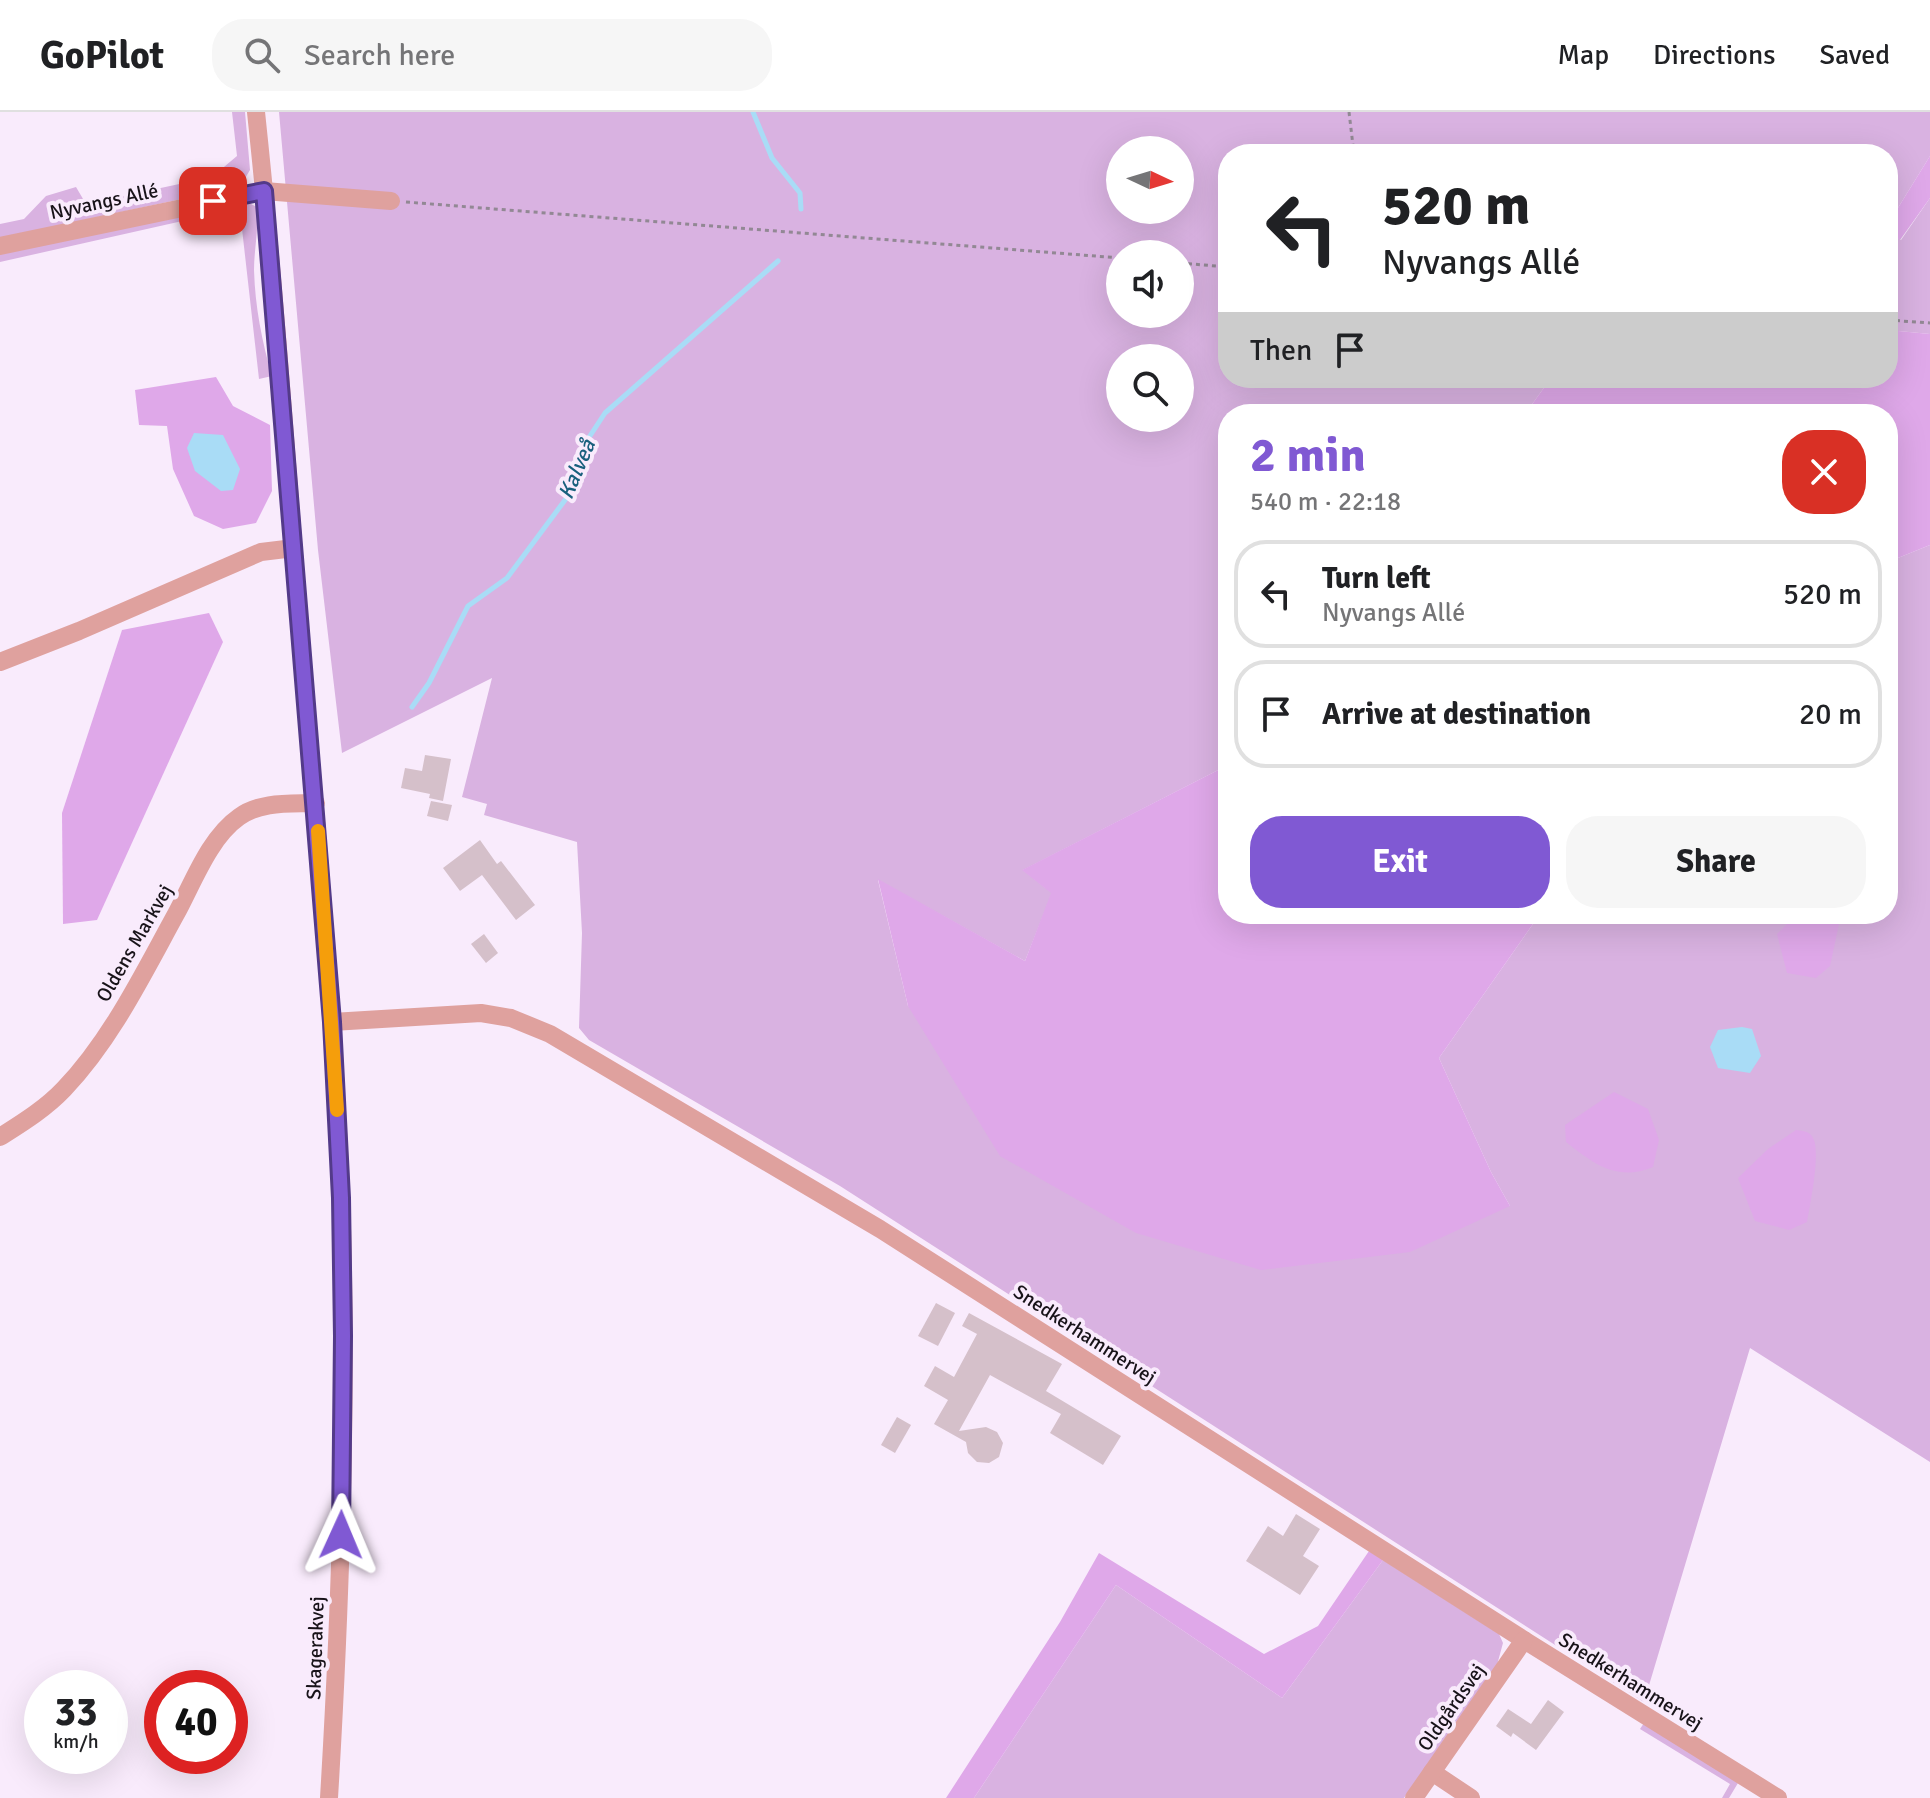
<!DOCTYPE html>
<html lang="en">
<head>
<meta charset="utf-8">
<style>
	:root { --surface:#fff; --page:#f6f6f6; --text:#202124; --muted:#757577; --line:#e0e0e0; --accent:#8059d3 }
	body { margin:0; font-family:Signika,sans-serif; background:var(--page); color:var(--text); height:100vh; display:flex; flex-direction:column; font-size:30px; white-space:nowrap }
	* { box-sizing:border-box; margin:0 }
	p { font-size:26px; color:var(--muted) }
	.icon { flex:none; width:44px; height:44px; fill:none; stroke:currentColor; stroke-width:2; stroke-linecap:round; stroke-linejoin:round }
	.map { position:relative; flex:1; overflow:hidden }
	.side { position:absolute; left:1218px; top:292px; width:680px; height:520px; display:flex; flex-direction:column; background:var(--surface); border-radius:32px; box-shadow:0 8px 32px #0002 }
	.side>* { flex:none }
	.top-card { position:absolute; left:1218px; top:32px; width:680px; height:244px; border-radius:32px; box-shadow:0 8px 32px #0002; background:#fff; color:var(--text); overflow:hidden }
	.needle { width:52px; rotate:94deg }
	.tools { position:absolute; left:1106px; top:24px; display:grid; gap:16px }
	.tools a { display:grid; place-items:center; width:88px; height:88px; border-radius:50%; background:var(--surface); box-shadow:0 8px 32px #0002; font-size:40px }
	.speed { position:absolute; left:24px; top:1558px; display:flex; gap:16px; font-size:40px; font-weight:700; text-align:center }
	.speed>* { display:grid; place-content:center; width:104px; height:104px; border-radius:50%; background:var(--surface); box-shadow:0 8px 32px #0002; line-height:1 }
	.speed small { font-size:20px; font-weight:400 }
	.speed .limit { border:12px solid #d22; background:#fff; color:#111 }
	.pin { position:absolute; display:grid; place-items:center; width:68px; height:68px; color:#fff; margin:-34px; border-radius:16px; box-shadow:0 4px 12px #0006 }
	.me { position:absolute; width:88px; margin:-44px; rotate:1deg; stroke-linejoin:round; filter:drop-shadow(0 0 6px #0008) }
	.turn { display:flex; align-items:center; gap:28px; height:168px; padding:0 32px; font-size:36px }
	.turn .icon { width:104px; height:104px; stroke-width:2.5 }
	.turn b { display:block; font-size:56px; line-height:68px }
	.then { display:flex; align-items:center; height:76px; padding:0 32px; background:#0003; gap:16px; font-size:30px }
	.round { display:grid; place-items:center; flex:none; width:84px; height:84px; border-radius:32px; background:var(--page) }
	.summary { display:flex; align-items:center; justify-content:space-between; height:136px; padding:0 32px }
	h1 { font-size:48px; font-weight:700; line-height:60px; color:var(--accent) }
	.action { display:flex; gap:16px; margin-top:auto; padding:16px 32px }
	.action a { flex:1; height:92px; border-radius:32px; background:var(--accent); color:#fff; font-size:32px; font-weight:700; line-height:92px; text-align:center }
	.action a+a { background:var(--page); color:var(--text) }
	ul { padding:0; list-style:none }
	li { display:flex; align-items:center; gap:24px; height:108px; margin:0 16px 12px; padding:0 16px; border:4px solid var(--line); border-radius:32px }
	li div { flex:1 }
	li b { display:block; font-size:30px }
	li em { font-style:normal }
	header { display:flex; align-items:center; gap:48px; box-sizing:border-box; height:112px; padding:0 40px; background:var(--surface); border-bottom:2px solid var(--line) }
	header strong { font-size:38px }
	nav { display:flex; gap:44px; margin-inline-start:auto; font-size:28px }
	.search { width:560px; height:72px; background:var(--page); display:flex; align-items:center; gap:20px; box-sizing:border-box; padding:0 28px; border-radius:32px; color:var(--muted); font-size:30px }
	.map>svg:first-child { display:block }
</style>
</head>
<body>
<header>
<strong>GoPilot</strong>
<div class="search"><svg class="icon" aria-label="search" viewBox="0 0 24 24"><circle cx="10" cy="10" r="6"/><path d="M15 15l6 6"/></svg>Search here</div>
<nav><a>Map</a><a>Directions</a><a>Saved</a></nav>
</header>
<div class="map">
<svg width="1930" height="1686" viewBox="0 0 1930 1686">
	<rect width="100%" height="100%" fill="#f9ebfc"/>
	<!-- green -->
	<g fill="#d9b2e1" fill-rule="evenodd">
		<path d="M 232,0 L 245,0 L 250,58 L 244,68 L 219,79 L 0,126 L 0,112 L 24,107 L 46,84 L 76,75 L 86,92 L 212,65 L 237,44 Z"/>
		<path d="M 279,0 L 1930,0 L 1930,44 L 1888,112 L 1888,42 L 1228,42 L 1228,266 L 1551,266 L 1525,302 L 1228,302 L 1228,653 L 1023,758 L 1052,781 L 1025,849 L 878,768 L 908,894 L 1510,1094 L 1491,1060 L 1439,946 L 1540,802 L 1888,802 L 1888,450 L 1930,433 L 1930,1350 L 1750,1236 L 1644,1590 L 840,1074 L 589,928 L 579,916 L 582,821 L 577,730 L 484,703 L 487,692 L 462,685 L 492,566 L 342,641 L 318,438 ZM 1120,38 L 1180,38 L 1180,98 L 1120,98 ZM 1120,142 L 1180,142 L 1180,202 L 1120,202 ZM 1120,246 L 1180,246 L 1180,306 L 1120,306 Z"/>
		<path d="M 1930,86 L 1930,222 L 1888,218 L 1888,120 L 1901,128 Z"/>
		<path d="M 247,90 L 257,95 C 259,117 254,137 254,158 C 255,194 262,230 272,264 L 259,267 L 241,108 L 218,101 L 0,150 L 0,141 Z"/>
		<path d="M 1383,1448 L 1499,1522 L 1503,1531 L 1497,1553 L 1404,1686 L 974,1686 L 1116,1473 L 1282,1586 Z"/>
		<path d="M 1644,1611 L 1738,1671 L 1729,1686 L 1722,1686 L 1730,1672 L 1640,1617 Z"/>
	</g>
	<!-- forest -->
	<g fill="#dfa8e9">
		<path d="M 1930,44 L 1930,86 L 1900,128 L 1888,120 L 1888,112 Z"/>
		<path d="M 1888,218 L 1930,222 L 1930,433 L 1888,450 L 1888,302 L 1525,302 L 1551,266 L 1888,266 Z"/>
		<path d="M 216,265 L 233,294 L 270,313 L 272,379 L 256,411 L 223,417 L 194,404 L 173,357 L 167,314 L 139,313 L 135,278 Z"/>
		<path d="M 209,501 L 223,530 L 97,808 L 63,812 L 62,701 L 122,518 Z"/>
		<path d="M 1228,653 L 1228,802 L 1540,802 L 1439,946 L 1491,1060 L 1510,1094 L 1410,1140 L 1261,1158 L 1136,1121 L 1000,1044 L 908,894 L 878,767 L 1025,849 L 1051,781 L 1022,758 Z"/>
		<path d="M 1797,802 L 1830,802 L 1839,812 L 1830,854 L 1816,866 L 1787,861 L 1777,822 Z"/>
		<path d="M 1614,980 L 1648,997 L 1659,1028 L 1653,1055 C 1617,1070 1594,1052 1566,1030 L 1565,1013 Z"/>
		<path d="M 1796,1018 C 1803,1019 1810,1019 1813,1026 C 1821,1039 1810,1093 1807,1110 L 1789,1118 L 1755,1109 L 1738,1066 L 1768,1037 Z"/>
		<path d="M 1369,1439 L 1383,1448 L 1282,1586 L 1116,1473 L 974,1686 L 946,1686 L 1060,1510 L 1099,1441 L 1264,1542 L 1318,1514 Z"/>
	</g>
	<!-- water -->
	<g fill="#a9dcf6">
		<path d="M 194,321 L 223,323 L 240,357 L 233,378 L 221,379 L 195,359 L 187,336 Z"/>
		<path d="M 1742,915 L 1752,917 L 1761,944 L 1750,961 L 1718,956 L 1710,935 L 1718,918 Z"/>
	</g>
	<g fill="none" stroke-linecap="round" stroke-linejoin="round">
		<!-- stream -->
		<g stroke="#a9dcf6" stroke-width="5">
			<path d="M 753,0 L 772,46 L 800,81 L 801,97"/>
			<path d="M 412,595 L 429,571 L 468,494 L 507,466 L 571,380 L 582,336 L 605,301 L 778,149"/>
		</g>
	</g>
	<!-- building -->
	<g fill="#d5c0ca">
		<path d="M 425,643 L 451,647 L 443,689 L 429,686 L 430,682 L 401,676 L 405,656 L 422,659 Z"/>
		<path d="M 431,689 L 452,693 L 448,709 L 427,704 Z"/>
		<path d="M 480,728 L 497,752 L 501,749 L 535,793 L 516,808 L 482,763 L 460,779 L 443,756 Z"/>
		<path d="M 484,822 L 498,841 L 486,851 L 471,832 Z"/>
		<path d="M 936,1191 L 955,1201 L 938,1234 L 918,1224 Z"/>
		<path d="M 969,1201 L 1062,1252 L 1046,1279 L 1121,1324 L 1103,1353 L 1050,1321 L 1061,1302 L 990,1263 L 959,1319 L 986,1315 L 997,1320 L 1003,1331 L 999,1345 L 989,1351 L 977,1350 L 968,1341 L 966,1330 L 934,1312 L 948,1288 L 924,1274 L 935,1254 L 954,1265 L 977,1222 L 962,1214 Z"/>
		<path d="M 897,1305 L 911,1313 L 895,1341 L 881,1333 Z"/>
		<path d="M 1296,1402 L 1320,1417 L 1303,1444 L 1319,1454 L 1300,1483 L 1246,1449 L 1268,1414 L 1283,1424 Z"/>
		<path d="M 1548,1588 L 1564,1600 L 1536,1638 L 1513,1621 L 1511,1625 L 1496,1614 L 1508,1597 L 1531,1612 Z"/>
	</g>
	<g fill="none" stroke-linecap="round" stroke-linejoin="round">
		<!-- path -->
		<g stroke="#928894" stroke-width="3" stroke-dasharray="4 4" stroke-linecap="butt">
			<path d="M 1349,0 L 1354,42"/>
			<path d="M 406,90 L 1120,146"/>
			<path d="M 1180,151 L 1228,155"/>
			<path d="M 1888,208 L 1930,211"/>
		</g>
		<!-- minor -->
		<g stroke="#dfa19e" stroke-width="18">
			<path d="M 256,0 C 274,169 286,338 299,508 C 315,700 333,891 341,1083 C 348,1284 341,1486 329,1686"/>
			<path d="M 0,134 L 264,79 L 391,89"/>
			<path d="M 0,550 L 79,519 L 261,440 L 294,436"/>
			<path d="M 332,910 L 481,901 L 511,906 L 550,922 L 880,1117 L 1524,1528 L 1778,1686"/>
			<path d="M 0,1025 C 22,1011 45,997 64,977 C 111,928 143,862 176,802 C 193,771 209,726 239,705 C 261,689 290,692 316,691"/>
			<path d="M 1432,1660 L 1471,1686"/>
			<path d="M 1414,1686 L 1524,1528"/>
		</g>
	</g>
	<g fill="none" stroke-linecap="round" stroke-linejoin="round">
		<!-- route casing -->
		<g stroke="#533a89" stroke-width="20">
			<path id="route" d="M 213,89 L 264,79 L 332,910 L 341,1086 L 343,1224 L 341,1423"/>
		</g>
		<!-- route -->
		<use href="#route" stroke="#8059d3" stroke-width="14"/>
		<!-- slow -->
		<path stroke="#f59e0b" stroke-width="14" d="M 318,719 L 337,998"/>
	</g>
	<g text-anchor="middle" stroke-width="8" stroke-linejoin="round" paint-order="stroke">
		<!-- street labels -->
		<g font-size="20" fill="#181319" stroke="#f9ebfc">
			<text transform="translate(104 89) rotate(-12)" y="7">Nyvangs Allé</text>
			<text transform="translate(134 831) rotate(-60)" y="7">Oldens Markvej</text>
			<text transform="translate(1085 1222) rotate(33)" y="7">Snedkerhammervej</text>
			<text transform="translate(315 1536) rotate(-88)" y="7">Skagerakvej</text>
			<text transform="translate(1631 1569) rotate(32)" y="7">Snedkerhammervej</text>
			<text transform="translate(1451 1595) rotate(-55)" y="7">Oldgårdsvej</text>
		</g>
		<!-- water labels -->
		<g font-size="22" font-style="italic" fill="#19607d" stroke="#f9ebfc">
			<text transform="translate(576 357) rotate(-67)" y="8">Kalveå</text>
		</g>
	</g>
</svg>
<div class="tools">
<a><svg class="needle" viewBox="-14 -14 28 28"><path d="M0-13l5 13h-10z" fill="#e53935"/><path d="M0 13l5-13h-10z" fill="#757577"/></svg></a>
<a><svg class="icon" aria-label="sound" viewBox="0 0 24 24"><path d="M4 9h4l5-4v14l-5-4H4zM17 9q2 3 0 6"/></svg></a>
<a><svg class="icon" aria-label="search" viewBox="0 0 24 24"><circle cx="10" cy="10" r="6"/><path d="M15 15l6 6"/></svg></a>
</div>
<div class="speed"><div>33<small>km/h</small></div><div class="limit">40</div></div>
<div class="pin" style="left:213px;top:89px;background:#d93025"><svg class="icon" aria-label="arrive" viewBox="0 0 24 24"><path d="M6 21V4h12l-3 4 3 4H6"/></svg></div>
<svg class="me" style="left:341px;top:1423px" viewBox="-20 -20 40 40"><path d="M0-17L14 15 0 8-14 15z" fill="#8059d3" stroke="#fff" stroke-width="4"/></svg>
<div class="top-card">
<div class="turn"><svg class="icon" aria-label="left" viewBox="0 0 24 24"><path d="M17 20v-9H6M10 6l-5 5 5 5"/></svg><div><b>520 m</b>Nyvangs Allé</div></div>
<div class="then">Then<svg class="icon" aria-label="arrive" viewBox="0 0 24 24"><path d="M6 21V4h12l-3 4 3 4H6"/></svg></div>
</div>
<section class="side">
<div class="summary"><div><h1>2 min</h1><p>540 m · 22:18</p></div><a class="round" style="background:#d93025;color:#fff"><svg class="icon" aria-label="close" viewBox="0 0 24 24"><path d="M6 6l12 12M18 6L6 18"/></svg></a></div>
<ul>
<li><svg class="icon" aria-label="left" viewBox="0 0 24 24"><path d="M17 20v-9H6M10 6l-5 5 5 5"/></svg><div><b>Turn left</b><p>Nyvangs Allé</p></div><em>520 m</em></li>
<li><svg class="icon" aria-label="arrive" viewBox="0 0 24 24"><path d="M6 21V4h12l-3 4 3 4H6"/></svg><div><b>Arrive at destination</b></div><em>20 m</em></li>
</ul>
<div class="action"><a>Exit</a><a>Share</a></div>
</section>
</div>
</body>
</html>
